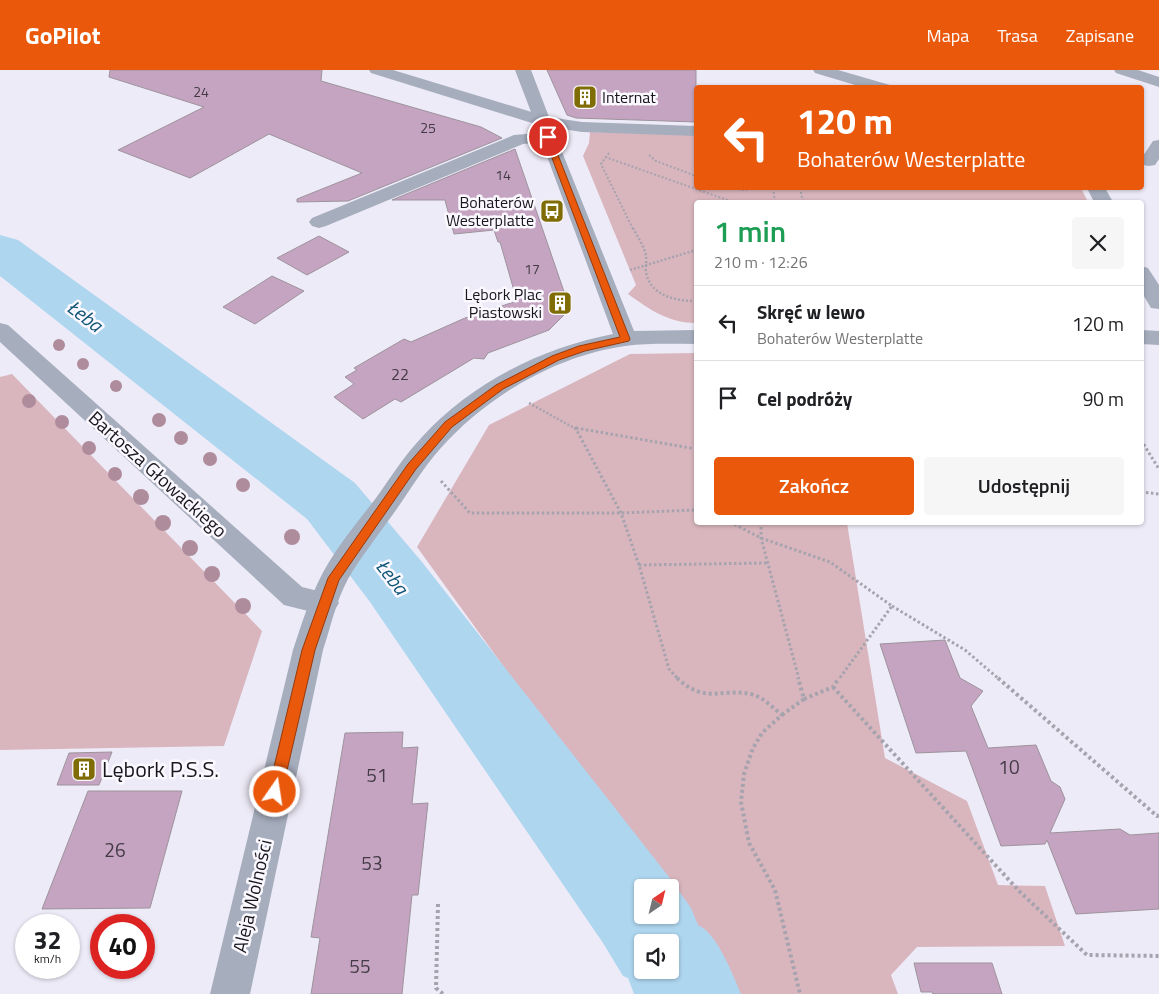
<!DOCTYPE html>
<html lang="pl">
<head>
<meta charset="utf-8">
<style>
	:root { --surface:#fff; --page:#f6f6f6; --text:#202124; --muted:#757577; --line:#e0e0e0; --accent:#ea580c }
	body { margin:0; font-family:"Titillium Web",sans-serif; background:var(--page); color:var(--text); height:100vh; display:flex; flex-direction:column; font-size:19px; white-space:nowrap }
	* { box-sizing:border-box; margin:0 }
	p { font-size:16px; color:var(--muted) }
	.icon { flex:none; width:28px; height:28px; fill:none; stroke:currentColor; stroke-width:2; stroke-linecap:round; stroke-linejoin:round }
	.map { position:relative; flex:1; overflow:hidden }
	.side { position:absolute; left:694px; top:130px; width:450px; height:325px; display:flex; flex-direction:column; background:var(--surface); border-radius:5px; box-shadow:0 1px 4px #0004 }
	.side>* { flex:none }
	.banner { position:absolute; left:694px; top:15px; width:450px; height:105px; border-radius:5px; box-shadow:0 1px 4px #0004; background:#ea580c; color:#fff; overflow:hidden }
	.needle { width:32px; rotate:35deg }
	.fabs { position:absolute; left:634px; top:809px; display:grid; gap:10px }
	.fabs a { display:grid; place-items:center; width:45px; height:45px; border-radius:5px; background:var(--surface); box-shadow:0 1px 4px #0004; font-size:25px }
	.speed { position:absolute; left:15px; top:844px; display:flex; gap:10px; font-size:25px; font-weight:700; text-align:center }
	.speed>* { display:grid; place-content:center; width:65px; height:65px; border-radius:50%; background:var(--surface); box-shadow:0 1px 4px #0004; line-height:1 }
	.speed small { font-size:12px; font-weight:400 }
	.speed .limit { border:8px solid #d22; background:#fff; color:#111 }
	.pin { position:absolute; display:grid; place-items:center; width:42px; height:42px; color:#fff; margin:-21px; border:2px solid #fff; border-radius:50%; box-shadow:0 1px 5px #0007 }
	.me { position:absolute; width:55px; margin:-28px; rotate:13deg; stroke-linejoin:round; filter:drop-shadow(0 0 4px #0008) }
	.turn { display:flex; align-items:center; gap:18px; height:105px; padding:0 20px; font-size:22px }
	.turn .icon { width:65px; height:65px; stroke-width:2.5 }
	.turn b { display:block; font-size:35px; line-height:42px }
	.round { display:grid; place-items:center; flex:none; width:52px; height:52px; border-radius:5px; background:var(--page) }
	.summary { display:flex; align-items:center; justify-content:space-between; height:85px; padding:0 20px }
	h1 { font-size:30px; font-weight:600; line-height:38px; color:#1e9e55 }
	.cta { display:flex; gap:10px; margin-top:auto; padding:10px 20px }
	.cta a { flex:1; height:58px; border-radius:5px; background:var(--accent); color:#fff; font-size:20px; font-weight:600; line-height:58px; text-align:center }
	.cta a+a { background:var(--page); color:var(--text) }
	ul { padding:0; list-style:none }
	li { display:flex; align-items:center; gap:15px; height:75px; padding:0 20px; border-top:1px solid var(--line) }
	li div { flex:1 }
	li b { display:block; font-size:19px }
	li em { font-style:normal }
	header { display:flex; align-items:center; gap:30px; box-sizing:border-box; height:70px; padding:0 25px; background:var(--accent); color:#fff }
	header strong { font-size:24px }
	nav { display:flex; gap:28px; margin-inline-start:auto; font-size:18px }
	.map>svg:first-child { display:block }
</style>
</head>
<body>
<header>
<strong>GoPilot</strong>
<nav><a>Mapa</a><a>Trasa</a><a>Zapisane</a></nav>
</header>
<div class="map">
<svg width="1159" height="924" viewBox="0 0 1159 924">
	<rect width="100%" height="100%" fill="#eeebf8"/>
	<!-- green -->
	<g fill="#d9b6be">
		<path d="M 590,62 L 696,65 L 696,118 L 1081,118 L 1088,132 L 696,132 L 696,253 C 669,253 650,240 628,224 L 636,215 L 583,86 L 589,73 Z"/>
		<path d="M 696,283 L 696,452 L 847,453 L 885,688 L 967,731 L 998,815 L 1045,816 L 1065,876 L 917,877 L 891,905 L 898,924 L 740,924 L 670,827 L 670,818 L 663,817 L 417,477 L 489,355 L 630,284 Z"/>
		<path d="M 12,304 L 262,561 L 224,676 L 0,680 L 0,307 Z"/>
	</g>
	<g fill="none" stroke-linecap="round" stroke-linejoin="round">
		<!-- river -->
		<path fill="#aed6ef" fill-rule="evenodd" d="M 0,165 L 18,170 L 355,413 L 422,492 L 669,807 L 691,838 L 698,855 C 717,863 733,905 741,924 L 634,924 L 628,908 L 623,906 L 603,873 L 370,532 L 307,449 L 0,206 ZM 642,818 L 670,818 L 670,845 L 642,845 ZM 642,872 L 670,872 L 670,900 L 642,900 Z"/>
	</g>
	<!-- building -->
	<g fill="#c5a4c1" stroke="#9d939c">
		<path d="M 110,0 L 322,0 L 321,11 L 481,57 L 502,68 L 348,131 L 297,132 L 297,129 L 362,103 L 269,64 L 190,108 L 118,80 L 204,37 L 109,7 Z"/>
		<path d="M 547,0 L 696,0 L 696,52 L 576,48 L 567,45 Z"/>
		<path d="M 515,79 L 570,239 L 549,260 L 488,283 L 484,289 L 474,288 L 401,332 L 395,329 L 363,349 L 334,327 L 354,314 L 345,307 L 357,300 L 354,298 L 404,269 L 411,272 L 465,248 L 517,231 L 500,172 L 498,172 L 494,160 L 454,164 L 445,130 L 392,130 Z"/>
		<path d="M 319,166 L 349,182 L 307,205 L 277,188 Z"/>
		<path d="M 272,206 L 304,221 L 255,254 L 223,237 Z"/>
		<path d="M 945,570 L 960,608 L 983,621 L 971,636 L 988,678 L 1036,675 L 1051,711 L 1060,717 L 1065,729 L 1050,763 L 1120,759 L 1130,765 L 1159,763 L 1159,839 L 1076,844 L 1047,770 L 1045,774 L 1001,776 L 966,681 L 916,683 L 880,574 Z"/>
		<path d="M 403,662 L 402,678 L 418,677 L 412,734 L 428,733 L 418,825 L 412,825 L 402,924 L 311,924 L 320,868 L 311,867 L 345,663 Z"/>
		<path d="M 112,682 L 99,715 L 57,715 L 69,683 Z"/>
		<path d="M 88,721 L 182,721 L 150,838 L 42,839 Z"/>
		<path d="M 914,893 L 992,893 L 1002,924 L 933,924 L 932,922 L 921,922 Z"/>
	</g>
	<g fill="none" stroke-linecap="round" stroke-linejoin="round">
		<!-- path-far3 -->
		<g stroke="#a6a3ae" stroke-width="2" stroke-dasharray="2 2" stroke-linecap="butt">
			<path d="M 609,83 L 601,94 L 633,159"/>
			<path d="M 649,85 L 656,91 L 696,106"/>
			<path d="M 605,87 L 733,132"/>
			<path d="M 730,118 L 744,120 L 755,118"/>
			<path d="M 773,118 L 775,132"/>
			<path d="M 800,118 L 803,132"/>
		</g>
		<!-- path-far2 -->
		<g stroke="#a6a3ae" stroke-width="2.5" stroke-dasharray="2 2" stroke-linecap="butt">
			<path d="M 633,158 C 637,166 645,177 646,187 C 647,192 645,197 646,202 C 650,226 676,231 696,231"/>
			<path d="M 630,200 L 696,180"/>
			<path d="M 529,333 L 576,359"/>
			<path d="M 576,358 L 580,359"/>
		</g>
		<!-- path-far1 -->
		<g stroke="#a6a3ae" stroke-width="3" stroke-dasharray="2.5 2.5" stroke-linecap="butt">
			<path d="M 575,357 L 621,443 L 639,495 L 669,599 L 678,609"/>
			<path d="M 576,358 L 696,379"/>
			<path d="M 1141,370 L 1159,399"/>
			<path d="M 441,411 L 470,443 L 621,443 L 696,440"/>
			<path d="M 1141,422 L 1159,424"/>
			<path d="M 730,452 L 761,468 L 830,492 L 892,536 L 839,609"/>
			<path d="M 761,452 L 761,468 L 799,609"/>
			<path d="M 639,495 L 769,493"/>
			<path d="M 892,536 L 965,580 L 999,609"/>
		</g>
		<!-- path -->
		<g stroke="#a6a3ae" stroke-width="4" stroke-dasharray="3 3" stroke-linecap="butt">
			<path d="M 677,608 C 707,636 724,616 754,625 C 764,628 773,638 782,645 L 762,663 L 753,678 L 744,704 L 741,732 L 749,773 L 775,820 L 800,924"/>
			<path d="M 998,608 L 1157,746 L 1159,745"/>
			<path d="M 833,617 L 1019,821 L 1087,885 L 1159,886"/>
			<path d="M 804,629 L 833,617 L 839,608"/>
			<path d="M 782,645 L 804,629 L 798,608"/>
			<path d="M 438,834 L 436,918 L 443,924"/>
		</g>
		<!-- minor -->
		<g fill="#a6adbd" fill-rule="evenodd">
			<path d="M 515,0 L 531,0 L 549,47 L 582,52 L 696,56 L 696,66 L 582,62 L 536,55 Z"/>
			<path d="M 813,0 L 838,0 L 890,15 L 892,18 L 865,18 L 815,3 Z"/>
			<path d="M 1114,0 L 1138,0 L 1159,7 L 1159,17 L 1116,3 Z"/>
			<path d="M 548,62 L 554,63 L 557,67 L 554,71 L 523,74 L 326,156 L 319,158 L 312,156 L 309,152 L 312,148 L 514,65 Z"/>
			<path d="M 1159,70 L 1159,89 L 1155,95 L 1149,96 L 1143,95 L 1141,89 L 1153,71 Z"/>
			<path d="M 1087,118 L 1105,118 L 1113,132 L 1094,132 Z"/>
			<path d="M 1141,196 L 1148,198 L 1159,215 L 1159,239 L 1151,238 L 1141,221 Z"/>
			<path d="M 0,253 L 8,255 L 302,517 L 334,525 L 339,533 L 334,541 L 324,545 L 284,535 L 0,272 Z"/>
		</g>
		<!-- tertiary -->
		<g fill="#a6adbd" fill-rule="evenodd">
			<path d="M 369,0 L 393,0 L 548,47 L 634,261 L 696,260 L 696,274 C 672,274 648,273 625,276 C 555,286 486,327 440,379 C 423,398 410,420 396,440 C 380,463 362,485 348,509 C 336,531 331,556 323,580 L 250,924 L 210,924 L 293,580 C 303,550 312,520 329,492 C 343,469 360,449 376,428 C 391,407 404,386 422,367 C 471,313 541,278 613,264 L 535,54 L 371,3 Z"/>
			<path d="M 1141,260 L 1159,261 L 1159,275 L 1141,274 Z"/>
		</g>
	</g>
	<!-- trees -->
	<g fill="#ae8c9c">
		<circle cx="59" cy="275" r="6"/>
		<circle cx="83" cy="294" r="6"/>
		<circle cx="116" cy="316" r="6"/>
		<circle cx="29" cy="331" r="7"/>
		<circle cx="159" cy="350" r="7"/>
		<circle cx="62" cy="352" r="7"/>
		<circle cx="181" cy="368" r="7"/>
		<circle cx="89" cy="378" r="7"/>
		<circle cx="210" cy="389" r="7"/>
		<circle cx="115" cy="404" r="7"/>
		<circle cx="243" cy="415" r="7"/>
		<circle cx="141" cy="427" r="8"/>
		<circle cx="163" cy="453" r="8"/>
		<circle cx="292" cy="467" r="8"/>
		<circle cx="190" cy="478" r="8"/>
		<circle cx="212" cy="504" r="8"/>
		<circle cx="243" cy="536" r="8"/>
	</g>
	<!-- route -->
	<path fill="#ea580c" stroke="#983908" d="M 545,65 L 551,67 L 630,269 L 629,271 L 585,281 L 559,290 L 503,319 L 452,357 L 416,399 L 339,510 L 315,580 L 282,722 L 280,727 L 275,729 L 270,727 L 268,722 L 302,580 L 328,508 L 408,394 L 445,352 L 496,315 L 552,286 L 579,276 L 620,267 L 544,67 Z"/>
	<!-- icons -->
	<defs>
		<g id="building-square" transform="scale(1.25)"><rect x="-9" y="-9" width="18" height="18" rx="4" fill="#7f6c05" stroke="#fbf9ff"/><path d="M-4-6H4V6H1V3H-1V6H-4ZM-2.5-4.3h1.7v1.8h-1.7ZM.8-4.3h1.7v1.8H.8ZM-2.5-1h1.7V.8h-1.7ZM.8-1h1.7V.8H.8Z" fill="#fff"/></g>
		<g id="bus-square" transform="scale(1.25)"><rect x="-9" y="-9" width="18" height="18" rx="4" fill="#7f6c05" stroke="#fbf9ff"/><path d="M-5-6H5V4H4V6H2V4H-2V6H-4V4H-5ZM-3.5-4V0h7V-4ZM-3.5 1.2v1.5H-2V1.2ZM2 1.2v1.5H3.5V1.2Z" fill="#fff"/></g>
	</defs>
	<g fill-rule="evenodd">
		<use href="#building-square" x="585" y="27"/>
		<use href="#bus-square" x="552" y="141"/>
		<use href="#building-square" x="560" y="233"/>
		<use href="#building-square" x="84" y="699"/>
	</g>
	<g text-anchor="middle" stroke-width="5" stroke-linejoin="round" paint-order="stroke">
		<!-- far-number labels -->
		<g font-size="14" fill="#433a45">
			<text x="201" y="27">24</text>
			<text x="428" y="63">25</text>
			<text x="503" y="110">14</text>
			<text x="532" y="204">17</text>
		</g>
		<!-- far-poi labels -->
		<g font-size="16" fill="#18171c" stroke="#fbf9ff" text-anchor="end">
			<text x="602" y="33" text-anchor="start">Internat</text>
			<text x="534" y="138">Bohaterów<tspan x="534" dy="18">Westerplatte</tspan></text>
			<text x="542" y="230">Lębork Plac<tspan x="542" dy="18">Piastowski</tspan></text>
		</g>
		<!-- number labels -->
		<g font-size="16" fill="#433a45">
			<text x="400" y="310">22</text>
		</g>
		<!-- street labels -->
		<g font-size="19" fill="#18171c" stroke="#fbf9ff">
			<text transform="translate(158 404) rotate(42)" y="7">Bartosza Głowackiego</text>
			<text transform="translate(252 826) rotate(-77)" y="7">Aleja Wolności</text>
		</g>
		<!-- near-number labels -->
		<g font-size="19" fill="#433a45">
			<text x="1009" y="704">10</text>
			<text x="377" y="712">51</text>
			<text x="115" y="787">26</text>
			<text x="372" y="800">53</text>
			<text x="360" y="903">55</text>
		</g>
		<!-- water labels -->
		<g font-size="20" font-style="italic" fill="#105677" stroke="#fbf9ff">
			<text transform="translate(85 246) rotate(37)" y="7">Łeba</text>
			<text transform="translate(392 507) rotate(52)" y="7">Łeba</text>
		</g>
		<!-- near-poi labels -->
		<g font-size="22" fill="#18171c" stroke="#fbf9ff" text-anchor="start">
			<text x="102" y="707">Lębork P.S.S.</text>
		</g>
	</g>
</svg>
<div class="fabs">
<a><svg class="needle" viewBox="-14 -14 28 28"><path d="M0-13l5 13h-10z" fill="#e53935"/><path d="M0 13l5-13h-10z" fill="#757577"/></svg></a>
<a><svg class="icon" aria-label="sound" viewBox="0 0 24 24"><path d="M4 9h4l5-4v14l-5-4H4zM17 9q2 3 0 6"/></svg></a>
</div>
<div class="speed"><div>32<small>km/h</small></div><div class="limit">40</div></div>
<div class="pin" style="left:548px;top:67px;background:#d93025"><svg class="icon" aria-label="arrive" viewBox="0 0 24 24"><path d="M6 21V4h12l-3 4 3 4H6"/></svg></div>
<svg class="me" style="left:275px;top:722px" viewBox="-20 -20 40 40"><circle r="17" fill="#ea580c" stroke="#fff" stroke-width="3"/><path d="M0-11L8 9 0 5-8 9z" fill="#fff"/></svg>
<div class="banner">
<div class="turn"><svg class="icon" aria-label="left" viewBox="0 0 24 24"><path d="M17 20v-9H6M10 6l-5 5 5 5"/></svg><div><b>120 m</b>Bohaterów Westerplatte</div></div>
</div>
<section class="side">
<div class="summary"><div><h1>1 min</h1><p>210 m · 12:26</p></div><a class="round"><svg class="icon" aria-label="close" viewBox="0 0 24 24"><path d="M6 6l12 12M18 6L6 18"/></svg></a></div>
<ul>
<li><svg class="icon" aria-label="left" viewBox="0 0 24 24"><path d="M17 20v-9H6M10 6l-5 5 5 5"/></svg><div><b>Skręć w lewo</b><p>Bohaterów Westerplatte</p></div><em>120 m</em></li>
<li><svg class="icon" aria-label="arrive" viewBox="0 0 24 24"><path d="M6 21V4h12l-3 4 3 4H6"/></svg><div><b>Cel podróży</b></div><em>90 m</em></li>
</ul>
<div class="cta"><a>Zakończ</a><a>Udostępnij</a></div>
</section>
</div>
</body>
</html>
